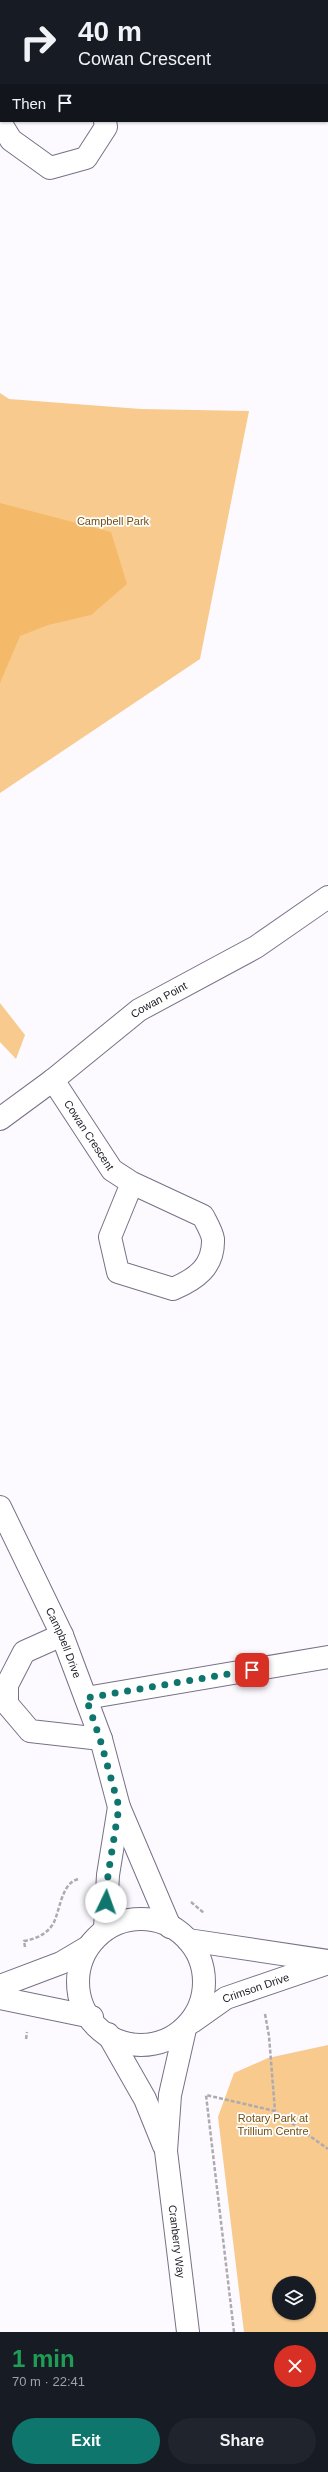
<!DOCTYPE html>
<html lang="en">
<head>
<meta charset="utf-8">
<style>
	:root { --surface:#171b24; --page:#20242c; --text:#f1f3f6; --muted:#9ea1a6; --accent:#0f766e }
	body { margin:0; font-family:Arial,sans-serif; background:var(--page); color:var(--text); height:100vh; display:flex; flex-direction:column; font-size:15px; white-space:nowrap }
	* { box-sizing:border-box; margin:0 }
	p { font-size:13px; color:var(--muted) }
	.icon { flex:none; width:22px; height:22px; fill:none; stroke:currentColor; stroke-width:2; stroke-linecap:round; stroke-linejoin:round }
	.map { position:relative; height:2332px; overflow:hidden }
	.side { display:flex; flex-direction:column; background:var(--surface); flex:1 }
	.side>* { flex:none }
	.top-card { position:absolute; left:0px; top:0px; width:328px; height:122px; box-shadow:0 1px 3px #0004; background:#171b24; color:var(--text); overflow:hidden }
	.tools { position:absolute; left:272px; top:2276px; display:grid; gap:8px }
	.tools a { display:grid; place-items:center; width:44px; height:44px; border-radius:50%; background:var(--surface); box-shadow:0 1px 3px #0004; font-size:20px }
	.pin { position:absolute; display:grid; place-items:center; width:34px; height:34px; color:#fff; margin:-17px; border-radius:8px; box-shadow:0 2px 6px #0006 }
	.me { position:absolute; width:44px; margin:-22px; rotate:3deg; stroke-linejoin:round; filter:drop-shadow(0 0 3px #0008) }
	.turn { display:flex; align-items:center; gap:14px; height:84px; padding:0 12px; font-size:18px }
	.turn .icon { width:52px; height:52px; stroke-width:2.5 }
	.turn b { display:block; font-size:28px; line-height:34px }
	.then { display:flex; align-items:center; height:38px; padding:0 12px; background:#0003; gap:8px; font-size:15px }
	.round { display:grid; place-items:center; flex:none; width:42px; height:42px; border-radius:21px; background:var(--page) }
	.summary { display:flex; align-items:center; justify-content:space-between; height:68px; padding:0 12px }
	h1 { font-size:24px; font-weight:800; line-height:30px; color:#1e9e55 }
	.button { display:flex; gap:8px; margin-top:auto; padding:8px 12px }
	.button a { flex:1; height:46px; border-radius:24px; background:var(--accent); color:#fff; font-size:16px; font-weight:800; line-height:46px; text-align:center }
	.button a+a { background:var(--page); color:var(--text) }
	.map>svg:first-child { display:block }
</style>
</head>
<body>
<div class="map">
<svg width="328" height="2332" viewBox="0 0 328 2332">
	<rect width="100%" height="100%" fill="#fcfaff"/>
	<!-- green -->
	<g fill="#f8ca8d" fill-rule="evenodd">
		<path d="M 0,393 L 9,399 L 141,409 L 249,411 L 200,659 L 0,793 Z"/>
		<path d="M 0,1003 L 25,1035 L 16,1059 L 0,1042 Z"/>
		<path d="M 328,2045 L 328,2332 L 244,2332 L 218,2117 L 234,2073 L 268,2058 ZM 279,2283 L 309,2283 L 309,2313 L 279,2313 Z"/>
	</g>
	<!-- water -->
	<path fill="#f4ba69" d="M 0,503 L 111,532 L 127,584 L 91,615 L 48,625 L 20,636 L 0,683 Z"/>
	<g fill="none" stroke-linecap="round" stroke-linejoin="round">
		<!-- street casing -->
		<g stroke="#787186" stroke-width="24">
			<g id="street">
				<path d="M 13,1 L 14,0"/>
				<path d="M 0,20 L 1,18"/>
				<path d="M 0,75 L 1,75"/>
				<path d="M 0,122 L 11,140 L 50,168 L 86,158 L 106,127 L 105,121"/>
				<path id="s1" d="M 53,1080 L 112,1170 L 132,1183 L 203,1216 C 206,1222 212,1232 213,1239 C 214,1267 196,1279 173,1289 L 118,1272 L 110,1237 L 132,1183"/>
				<path id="s2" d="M 0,1119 L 53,1080 L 139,1010 L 256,947 L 328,897"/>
				<path id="s3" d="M 0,1507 L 62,1635 L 101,1739 L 119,1807 L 170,1927"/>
				<path d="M 62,1635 L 24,1652 L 7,1685 L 7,1704 L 30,1731 L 101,1739"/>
				<path d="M 86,1698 L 328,1657"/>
				<path d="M 105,1928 L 108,1875 L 119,1807"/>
				<path id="s4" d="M 185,2029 L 170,2095 L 166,2151 L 188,2332"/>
				<path d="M 108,2034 L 145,2099 L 164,2146"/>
			</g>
		</g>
		<!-- secondary casing -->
		<g stroke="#787186" stroke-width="24">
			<g id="secondary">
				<circle cx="141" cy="1982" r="63"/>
				<path d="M 188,1940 L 328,1961"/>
				<path d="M 0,1986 L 61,1963 L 88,1947"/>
				<path d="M 0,1998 L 92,2017"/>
				<path id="s5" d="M 192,2022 L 226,1998 L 328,1963"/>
			</g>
		</g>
		<!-- path -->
		<g stroke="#adaab1" stroke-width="2.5" stroke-dasharray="4 2" stroke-linecap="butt">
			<path d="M 191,1902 L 204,1913"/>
			<path d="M 25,1947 L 24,1941 C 35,1939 46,1935 53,1924 C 60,1912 61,1882 79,1879"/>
			<path d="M 265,2014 L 269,2036 L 275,2111"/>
			<path d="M 26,2039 L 27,2032"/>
			<path d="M 234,2332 L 206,2095 L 275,2111 L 328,2149"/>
		</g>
		<!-- street -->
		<use href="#street" stroke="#fff" stroke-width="22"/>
		<!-- secondary -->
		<use href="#secondary" stroke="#fff" stroke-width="22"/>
	</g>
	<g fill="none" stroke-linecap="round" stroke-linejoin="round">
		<!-- route -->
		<path stroke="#0f766e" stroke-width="7" stroke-dasharray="0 12.6" d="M 106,1902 L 108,1875 L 119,1807 L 100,1739 L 86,1698 L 252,1670"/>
	</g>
	<g text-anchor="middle" stroke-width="3.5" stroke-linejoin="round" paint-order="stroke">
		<!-- park labels -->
		<g font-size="11" fill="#754f10" stroke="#fff">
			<text x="113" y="525">Campbell Park</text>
			<text x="273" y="2122">Rotary Park at<tspan x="273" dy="13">Trillium Centre</tspan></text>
		</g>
		<!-- street labels -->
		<g font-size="11" fill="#1d1a23" stroke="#fff">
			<text dy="4" stroke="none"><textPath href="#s2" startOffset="199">Cowan Point</textPath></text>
			<text dy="4" stroke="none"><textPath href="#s1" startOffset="66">Cowan Crescent</textPath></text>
			<text dy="4" stroke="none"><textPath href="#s3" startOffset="150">Campbell Drive</textPath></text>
			<text dy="4" stroke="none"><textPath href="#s5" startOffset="73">Crimson Drive</textPath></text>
			<text dy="4" stroke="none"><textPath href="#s4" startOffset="215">Cranberry Way</textPath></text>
		</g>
	</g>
</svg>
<div class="tools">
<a><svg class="icon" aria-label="layers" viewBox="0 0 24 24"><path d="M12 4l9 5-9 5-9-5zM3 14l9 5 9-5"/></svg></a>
</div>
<div class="pin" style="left:252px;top:1670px;background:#d93025"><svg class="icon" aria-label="arrive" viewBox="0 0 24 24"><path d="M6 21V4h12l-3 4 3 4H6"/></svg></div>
<svg class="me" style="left:106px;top:1902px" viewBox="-20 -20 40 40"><circle r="19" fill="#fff"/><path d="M0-13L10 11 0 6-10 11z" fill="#0f766e"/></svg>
<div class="top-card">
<div class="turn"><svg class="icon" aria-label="right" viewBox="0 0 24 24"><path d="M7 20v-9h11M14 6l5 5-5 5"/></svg><div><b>40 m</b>Cowan Crescent</div></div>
<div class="then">Then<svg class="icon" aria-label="arrive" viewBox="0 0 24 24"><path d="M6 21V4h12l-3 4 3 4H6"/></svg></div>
</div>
</div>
<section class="side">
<div class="summary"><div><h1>1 min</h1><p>70 m · 22:41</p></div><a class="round" style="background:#d93025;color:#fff"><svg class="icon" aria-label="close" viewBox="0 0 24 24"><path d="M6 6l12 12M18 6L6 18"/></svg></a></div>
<div class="button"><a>Exit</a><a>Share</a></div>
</section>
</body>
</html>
